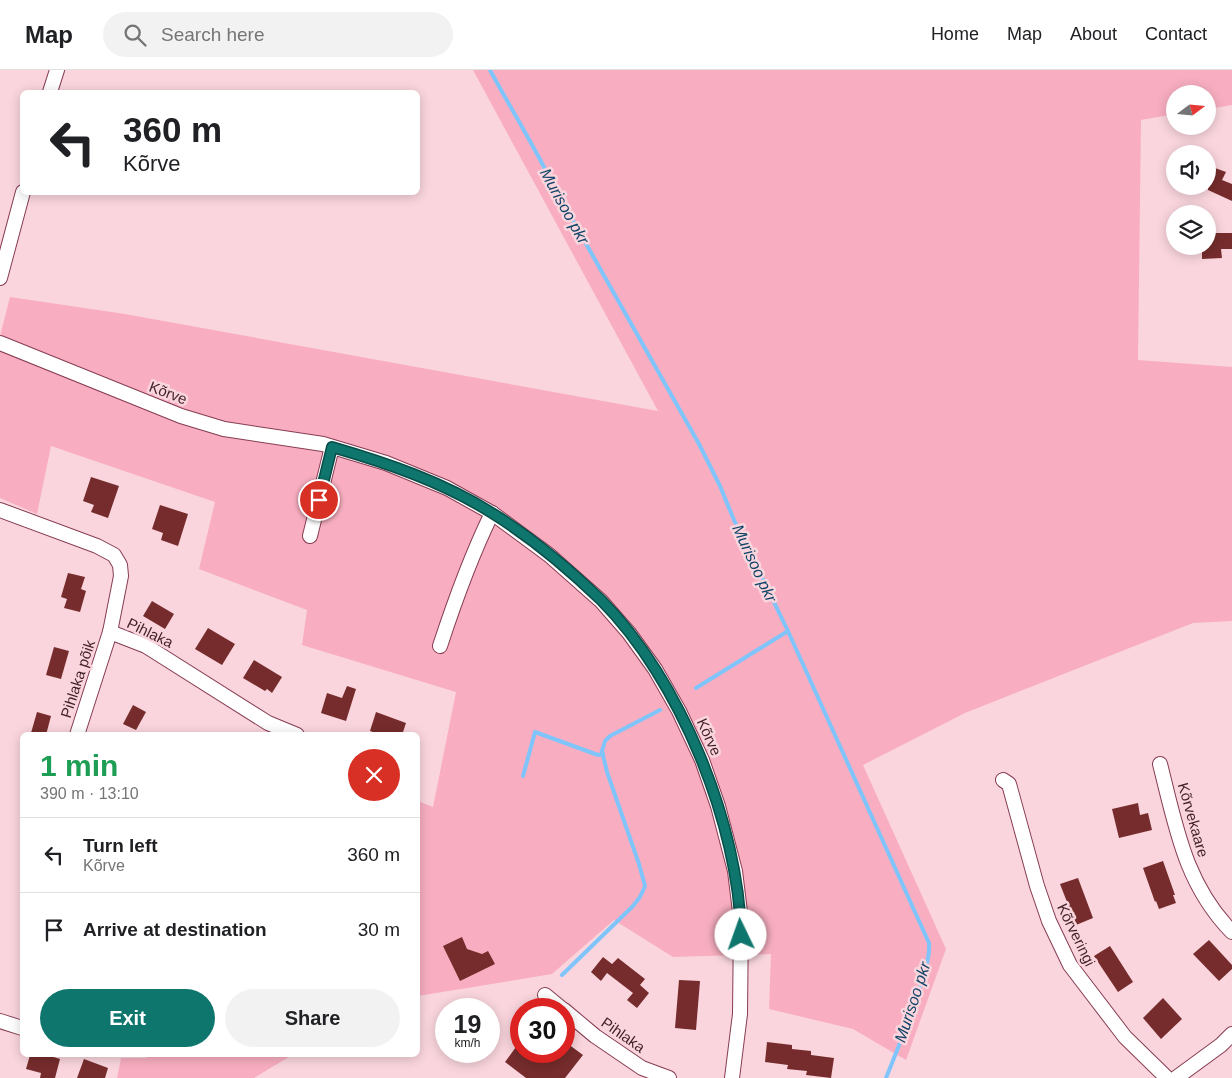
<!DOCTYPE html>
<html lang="en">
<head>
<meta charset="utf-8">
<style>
	:root { --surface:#fff; --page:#f2f2f2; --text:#202124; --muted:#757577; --line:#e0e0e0; --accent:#0f766e }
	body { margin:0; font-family:Arial,sans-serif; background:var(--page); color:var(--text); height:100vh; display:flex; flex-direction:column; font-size:19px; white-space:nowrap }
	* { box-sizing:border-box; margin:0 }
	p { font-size:16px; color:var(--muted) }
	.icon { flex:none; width:28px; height:28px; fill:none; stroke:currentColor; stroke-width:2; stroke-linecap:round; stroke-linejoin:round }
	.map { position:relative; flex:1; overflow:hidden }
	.sheet { position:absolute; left:20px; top:662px; width:400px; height:325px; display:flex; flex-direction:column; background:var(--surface); border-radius:8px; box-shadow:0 2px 12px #0003 }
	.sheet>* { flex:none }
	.banner { position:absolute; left:20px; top:20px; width:400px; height:105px; border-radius:8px; box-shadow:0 2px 12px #0003; background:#fff; color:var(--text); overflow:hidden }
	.needle { width:32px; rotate:74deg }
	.fabs { position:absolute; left:1166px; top:15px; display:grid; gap:10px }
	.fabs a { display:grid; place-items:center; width:50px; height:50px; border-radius:50%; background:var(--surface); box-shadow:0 2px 12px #0003; font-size:25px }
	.speed { position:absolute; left:435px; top:928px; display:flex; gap:10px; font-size:25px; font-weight:700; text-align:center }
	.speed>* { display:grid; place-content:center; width:65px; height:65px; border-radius:50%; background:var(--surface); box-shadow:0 2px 12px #0003; line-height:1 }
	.speed small { font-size:12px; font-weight:400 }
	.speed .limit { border:8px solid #d22; background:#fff; color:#111 }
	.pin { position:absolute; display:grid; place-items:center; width:42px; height:42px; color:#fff; margin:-21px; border:2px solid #fff; border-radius:50%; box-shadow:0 1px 5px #0007 }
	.me { position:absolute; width:55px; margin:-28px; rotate:357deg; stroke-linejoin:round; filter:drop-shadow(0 0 4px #0008) }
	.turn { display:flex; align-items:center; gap:18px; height:105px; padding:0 20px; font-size:22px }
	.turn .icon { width:65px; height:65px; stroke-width:2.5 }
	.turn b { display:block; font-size:35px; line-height:42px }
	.round { display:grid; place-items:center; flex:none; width:52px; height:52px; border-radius:26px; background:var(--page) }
	.headline { display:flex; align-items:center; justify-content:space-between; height:85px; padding:0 20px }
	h1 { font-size:30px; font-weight:700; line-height:38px; color:#1e9e55 }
	.primary-button { display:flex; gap:10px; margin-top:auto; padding:10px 20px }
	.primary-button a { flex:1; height:58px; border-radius:30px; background:var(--accent); color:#fff; font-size:20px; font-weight:700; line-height:58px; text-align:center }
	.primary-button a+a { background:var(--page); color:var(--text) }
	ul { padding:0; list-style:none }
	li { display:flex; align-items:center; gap:15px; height:75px; padding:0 20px; border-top:1px solid var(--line) }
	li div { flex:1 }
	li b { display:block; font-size:19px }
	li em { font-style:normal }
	header { display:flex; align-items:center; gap:30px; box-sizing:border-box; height:70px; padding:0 25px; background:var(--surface); border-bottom:1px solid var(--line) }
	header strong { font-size:24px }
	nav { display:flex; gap:28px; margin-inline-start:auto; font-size:18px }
	.search { width:350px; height:45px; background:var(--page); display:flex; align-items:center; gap:12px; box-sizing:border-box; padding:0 18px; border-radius:28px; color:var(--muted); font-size:19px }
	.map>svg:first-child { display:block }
</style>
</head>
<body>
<header>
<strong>Map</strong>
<div class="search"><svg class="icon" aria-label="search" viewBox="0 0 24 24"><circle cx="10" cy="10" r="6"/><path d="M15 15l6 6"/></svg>Search here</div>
<nav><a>Home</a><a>Map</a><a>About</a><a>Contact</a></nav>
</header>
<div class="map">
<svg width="1232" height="1008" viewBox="0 0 1232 1008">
	<rect width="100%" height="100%" fill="#fad5dd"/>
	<!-- green -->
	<g fill="#f8aec0">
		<path d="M 473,0 L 1232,0 L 1232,35 L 1208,39 L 1208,24 L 1175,24 L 1175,44 L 1141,50 L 1138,290 L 1232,297 L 1232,551 L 1193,553 L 965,643 L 863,695 L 946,879 L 906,990 L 853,959 L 769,939 L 771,884 L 673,887 L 614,850 L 552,904 L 418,926 L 418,731 L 433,737 L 456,622 L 302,575 L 307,540 L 199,499 L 215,432 L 51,376 L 37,444 L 0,428 L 0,266 L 10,227 L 125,244 L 658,341 Z"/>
		<path d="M 147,985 L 292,985 L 254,1008 L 117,1008 L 121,988 L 146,988 Z"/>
	</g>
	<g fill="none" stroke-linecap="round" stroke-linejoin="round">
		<!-- stream -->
		<g stroke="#7fc4fa" stroke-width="4">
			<path d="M 490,0 C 511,39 535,77 554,117 L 699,374 L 720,416 L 734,450 L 787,559 L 929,873 C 930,889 924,903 920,918 C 910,949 898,978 886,1008"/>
			<path d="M 696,618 L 788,561"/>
			<path d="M 523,706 L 535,662 L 598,685 L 603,684"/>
			<path d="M 562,905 L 633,836 L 640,827 L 645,816 L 639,794 L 607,702 L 602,681 L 605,671 L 610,666 L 660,640"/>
		</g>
	</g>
	<!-- building -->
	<g fill="#762c2c">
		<path d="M 1215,98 L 1226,102 L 1222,110 L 1232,114 L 1232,131 L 1208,120 L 1208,106 L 1210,108 Z"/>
		<path d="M 1208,163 L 1232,163 L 1232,179 L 1221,179 L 1222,188 L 1202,189 L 1202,176 L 1208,176 Z"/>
		<path d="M 91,407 L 119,416 L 108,448 L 91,442 L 94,435 L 83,431 Z"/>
		<path d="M 160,435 L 188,444 L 178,476 L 161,470 L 163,463 L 152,459 Z"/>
		<path d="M 68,503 L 85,507 L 81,519 L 86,521 L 80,542 L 64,538 L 67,529 L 61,527 Z"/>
		<path d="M 152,531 L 174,544 L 165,559 L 143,546 Z"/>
		<path d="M 208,558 L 235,574 L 222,595 L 195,579 Z"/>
		<path d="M 54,577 L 69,581 L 61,609 L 46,605 Z"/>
		<path d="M 254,590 L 282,607 L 272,623 L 267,619 L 265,621 L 243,608 Z"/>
		<path d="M 347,616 L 356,619 L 346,651 L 321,643 L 327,623 L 342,628 Z"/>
		<path d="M 133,635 L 146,642 L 136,660 L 123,654 Z"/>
		<path d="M 37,642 L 51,646 L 46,665 L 31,663 Z"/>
		<path d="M 376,642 L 406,653 L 402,665 L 381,665 L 370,661 Z"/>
		<path d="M 1138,733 L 1140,745 L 1148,743 L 1152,760 L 1119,768 L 1112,739 Z"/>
		<path d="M 1163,791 L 1175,825 L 1173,825 L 1176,833 L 1159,839 L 1156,831 L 1155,832 L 1143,798 Z"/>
		<path d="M 1078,808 L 1093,848 L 1076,855 L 1060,814 Z"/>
		<path d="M 462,867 L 467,879 L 482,884 L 488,881 L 495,894 L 460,911 L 443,876 Z"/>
		<path d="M 1209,870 L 1232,895 L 1232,899 L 1219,911 L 1193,884 Z"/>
		<path d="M 1110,876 L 1133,912 L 1118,922 L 1094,886 Z"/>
		<path d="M 603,887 L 612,894 L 618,888 L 645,909 L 640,915 L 649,923 L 637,938 L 627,930 L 633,923 L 607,903 L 601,911 L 591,902 Z"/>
		<path d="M 679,910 L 700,911 L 696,960 L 675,958 Z"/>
		<path d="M 1163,928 L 1182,949 L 1161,969 L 1143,948 Z"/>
		<path d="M 521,970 L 521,981 L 564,981 L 564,971 L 583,985 L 565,1008 L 526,1008 L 505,992 Z"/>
		<path d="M 767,972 L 792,975 L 792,979 L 811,981 L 811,985 L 834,988 L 831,1008 L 806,1005 L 807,1001 L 787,999 L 788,995 L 765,992 Z"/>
		<path d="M 30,985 L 47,985 L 60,989 L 55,1008 L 40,1008 L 41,1003 L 26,999 Z"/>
		<path d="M 84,989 L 108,998 L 105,1008 L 77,1008 Z"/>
	</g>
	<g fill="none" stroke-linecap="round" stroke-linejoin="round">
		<!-- street casing -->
		<g stroke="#873d53" stroke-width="16">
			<g id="street">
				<path d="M 50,22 L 57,0"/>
				<path d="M 0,208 L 23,122"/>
				<path d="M 0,273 L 181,346 L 224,359 L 323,374 L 386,393 L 447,418 L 492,443 L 549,485 L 601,531 L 629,563 L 655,599 L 679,641 L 702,690 L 718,736 L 735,801 L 741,850 L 740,944 L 732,1008"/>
				<path d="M 0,440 L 97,476 L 114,485 L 120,495 L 121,506 L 110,562 L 77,665"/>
				<path d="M 310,466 L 332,377"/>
				<path d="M 110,562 L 146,576 L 268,653 L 297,665"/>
				<path d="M 440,576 C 455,530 471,486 492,443"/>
				<path d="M 1160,694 C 1176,757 1185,814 1232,862"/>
				<path d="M 1003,710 L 1009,714 L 1037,816 L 1049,851 L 1070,895 L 1125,967 L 1167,1008"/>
				<path d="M 545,925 L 562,939"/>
				<path d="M 564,940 L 595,966 L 642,998 L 669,1008"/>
				<path d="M 0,951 L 22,958"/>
				<path d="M 1176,1008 L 1221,975 L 1232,964"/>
			</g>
		</g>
		<!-- street -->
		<use href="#street" stroke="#fff" stroke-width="14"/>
	</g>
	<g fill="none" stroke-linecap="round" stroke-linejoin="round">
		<!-- route casing -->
		<g stroke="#0a4d48" stroke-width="12">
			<path id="route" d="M 319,430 L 332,377 C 387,393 443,412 492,443 C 529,466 570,500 601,530 C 680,609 739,755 741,865"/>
		</g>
		<!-- route -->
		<use href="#route" stroke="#0f766e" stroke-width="9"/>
	</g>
	<g text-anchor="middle" stroke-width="5" stroke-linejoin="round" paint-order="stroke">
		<!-- street labels -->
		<g font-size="15" fill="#401f28" stroke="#fad5dd">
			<text transform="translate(168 323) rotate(21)" y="5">Kõrve</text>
			<text transform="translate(150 563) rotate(26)" y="5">Pihlaka</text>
			<text transform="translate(78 609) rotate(-72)" y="5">Pihlaka põik</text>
			<text transform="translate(709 667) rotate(66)" y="5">Kõrve</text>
			<text transform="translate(1193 750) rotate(74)" y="5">Kõrvekaare</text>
			<text transform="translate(1076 865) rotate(64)" y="5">Kõrveringi</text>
			<text transform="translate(623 965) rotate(35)" y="5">Pihlaka</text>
		</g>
		<!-- water labels -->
		<g font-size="16" font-style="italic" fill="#0f4467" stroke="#fad5dd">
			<text transform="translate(565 136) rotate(61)" y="6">Murisoo pkr</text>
			<text transform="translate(755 493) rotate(65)" y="6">Murisoo pkr</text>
			<text transform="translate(912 932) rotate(-72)" y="6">Murisoo pkr</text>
		</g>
	</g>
</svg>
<div class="fabs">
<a><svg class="needle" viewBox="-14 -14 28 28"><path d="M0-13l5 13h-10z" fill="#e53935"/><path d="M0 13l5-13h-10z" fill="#757577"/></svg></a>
<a><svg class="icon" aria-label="sound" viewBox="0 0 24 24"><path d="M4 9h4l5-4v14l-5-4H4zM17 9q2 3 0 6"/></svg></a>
<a><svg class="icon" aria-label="layers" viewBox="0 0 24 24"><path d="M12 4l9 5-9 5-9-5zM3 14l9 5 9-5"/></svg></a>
</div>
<div class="speed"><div>19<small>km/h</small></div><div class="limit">30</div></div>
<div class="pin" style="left:319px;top:430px;background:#d93025"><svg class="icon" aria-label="arrive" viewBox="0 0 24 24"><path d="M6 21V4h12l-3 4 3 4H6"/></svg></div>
<svg class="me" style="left:741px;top:865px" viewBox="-20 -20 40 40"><circle r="19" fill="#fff"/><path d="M0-13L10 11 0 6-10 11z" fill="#0f766e"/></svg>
<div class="banner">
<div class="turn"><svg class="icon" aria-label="left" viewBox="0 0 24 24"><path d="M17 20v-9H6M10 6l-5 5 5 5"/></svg><div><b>360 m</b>Kõrve</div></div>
</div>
<section class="sheet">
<div class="headline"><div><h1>1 min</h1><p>390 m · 13:10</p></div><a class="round" style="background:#d93025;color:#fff"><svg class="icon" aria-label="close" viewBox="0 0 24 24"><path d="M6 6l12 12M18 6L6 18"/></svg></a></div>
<ul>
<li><svg class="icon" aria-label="left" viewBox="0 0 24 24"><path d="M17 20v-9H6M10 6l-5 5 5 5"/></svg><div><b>Turn left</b><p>Kõrve</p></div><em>360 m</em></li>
<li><svg class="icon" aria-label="arrive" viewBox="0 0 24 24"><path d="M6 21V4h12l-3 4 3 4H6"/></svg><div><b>Arrive at destination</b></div><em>30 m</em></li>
</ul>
<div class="primary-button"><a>Exit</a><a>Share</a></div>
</section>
</div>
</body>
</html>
